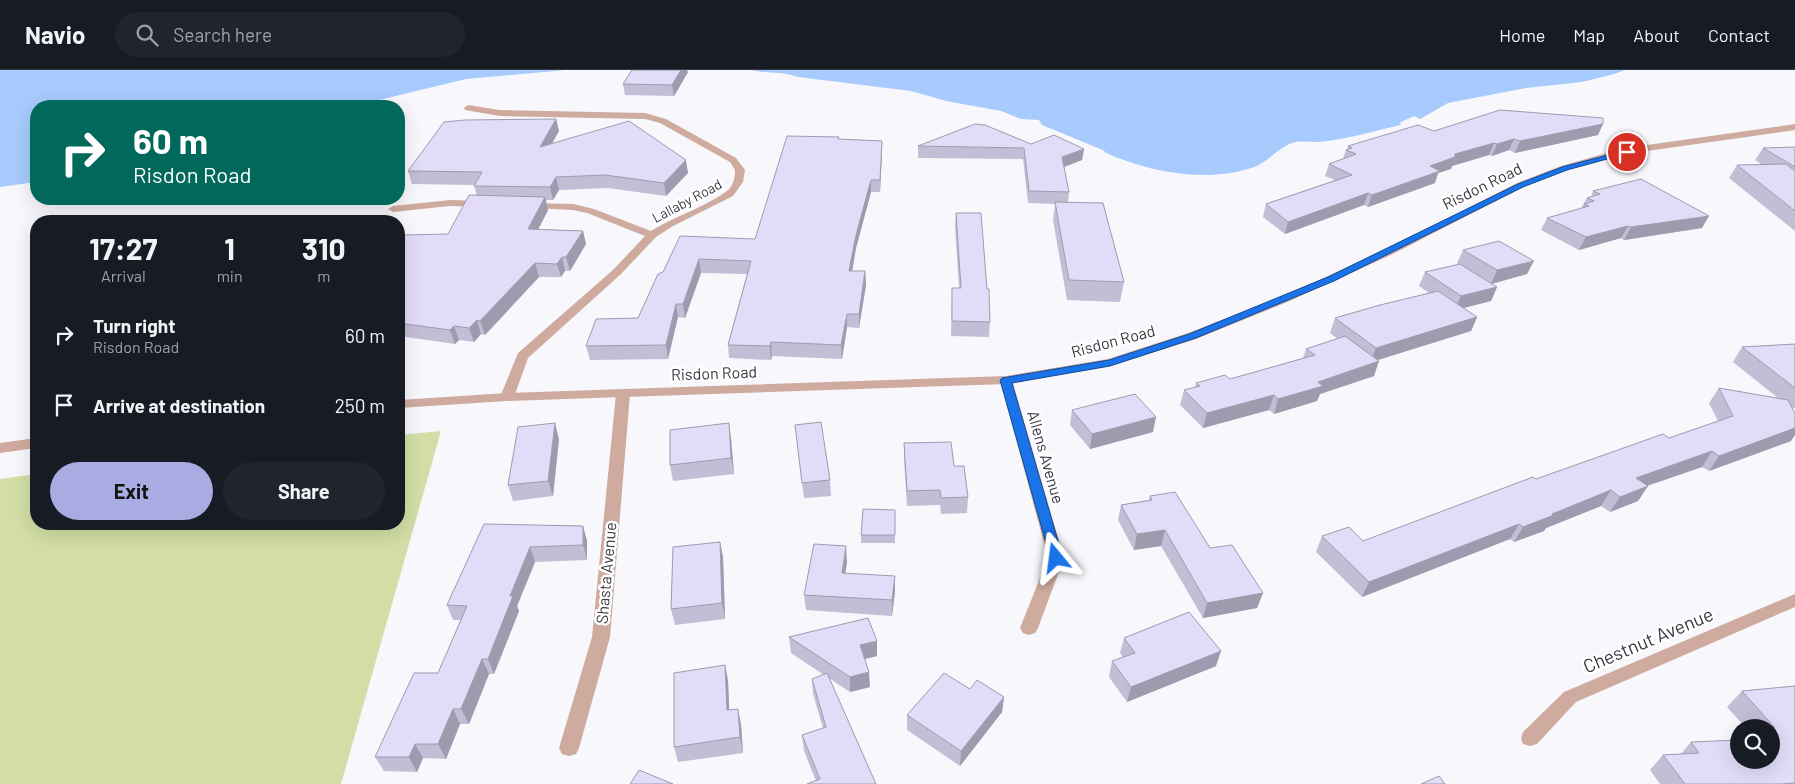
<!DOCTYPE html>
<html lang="en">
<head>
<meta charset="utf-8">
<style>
	:root { --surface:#171b24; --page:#20242c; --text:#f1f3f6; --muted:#9ea1a6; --line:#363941; --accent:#a9ace3 }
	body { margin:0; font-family:Barlow,sans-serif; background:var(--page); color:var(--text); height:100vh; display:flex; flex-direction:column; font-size:19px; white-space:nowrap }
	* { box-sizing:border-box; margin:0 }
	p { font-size:16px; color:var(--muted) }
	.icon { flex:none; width:28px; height:28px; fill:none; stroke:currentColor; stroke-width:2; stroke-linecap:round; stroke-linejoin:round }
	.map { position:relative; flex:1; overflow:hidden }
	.drawer { position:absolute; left:30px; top:145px; width:375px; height:315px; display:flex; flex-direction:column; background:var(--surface); border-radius:20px; box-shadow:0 5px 20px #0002 }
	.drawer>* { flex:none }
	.top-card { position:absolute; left:30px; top:30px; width:375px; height:105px; border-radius:20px; box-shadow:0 5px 20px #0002; background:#00695c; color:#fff; overflow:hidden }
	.controls { position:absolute; left:1730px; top:649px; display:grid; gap:10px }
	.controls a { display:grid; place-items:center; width:50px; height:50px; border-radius:50%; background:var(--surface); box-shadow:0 5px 20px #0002; font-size:25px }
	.pin { position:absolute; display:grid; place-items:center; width:42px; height:42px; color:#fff; margin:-21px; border:2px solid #fff; border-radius:50%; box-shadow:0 1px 5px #0007 }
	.me { position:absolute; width:55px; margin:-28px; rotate:344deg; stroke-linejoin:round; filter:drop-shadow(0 0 4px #0008) }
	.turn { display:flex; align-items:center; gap:18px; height:105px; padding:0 20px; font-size:22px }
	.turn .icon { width:65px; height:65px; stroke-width:2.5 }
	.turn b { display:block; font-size:35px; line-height:42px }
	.eta { display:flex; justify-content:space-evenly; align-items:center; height:85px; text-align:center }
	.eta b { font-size:30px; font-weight:700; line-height:35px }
	.primary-button { display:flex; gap:10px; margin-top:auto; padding:10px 20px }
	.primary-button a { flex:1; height:58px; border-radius:30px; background:var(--accent); color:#111; font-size:20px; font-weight:700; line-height:58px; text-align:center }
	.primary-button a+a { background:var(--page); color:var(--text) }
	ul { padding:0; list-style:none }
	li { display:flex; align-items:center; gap:15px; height:70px; padding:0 20px }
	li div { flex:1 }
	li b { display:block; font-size:19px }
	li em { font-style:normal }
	header { display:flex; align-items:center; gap:30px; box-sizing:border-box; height:70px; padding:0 25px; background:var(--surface); border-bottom:1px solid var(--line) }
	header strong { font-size:24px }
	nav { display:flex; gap:28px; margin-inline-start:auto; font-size:18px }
	.search { width:350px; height:45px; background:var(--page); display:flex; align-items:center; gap:12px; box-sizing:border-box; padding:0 18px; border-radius:28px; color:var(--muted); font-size:19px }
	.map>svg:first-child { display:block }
</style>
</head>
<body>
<header>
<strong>Navio</strong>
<div class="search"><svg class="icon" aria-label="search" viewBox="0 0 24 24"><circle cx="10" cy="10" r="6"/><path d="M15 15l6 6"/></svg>Search here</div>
<nav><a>Home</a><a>Map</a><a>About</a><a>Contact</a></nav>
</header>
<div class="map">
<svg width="1795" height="714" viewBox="0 0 1795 714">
	<rect width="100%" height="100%" fill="#f8f7fc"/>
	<!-- green -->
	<path fill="#d2dea5" d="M 441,361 L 341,714 L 0,714 L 0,409 L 36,404 L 36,454 L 399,454 L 399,365 Z"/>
	<!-- water -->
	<g fill="#a7cbfc">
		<path d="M 0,0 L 566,0 L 466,9 L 354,36 L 36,36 L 36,112 L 0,117 Z"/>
		<path d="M 751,0 L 1625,0 L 1614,4 L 1582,12 L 1526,18 L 1448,33 L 1420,49 L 1414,46 L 1399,53 L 1401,55 C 1374,61 1347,69 1319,72 C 1311,72 1303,71 1296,72 C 1281,75 1270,90 1257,96 C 1208,114 1151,103 1104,82 L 1105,81 L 1042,55 L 1039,50 L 1021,49 L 1001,41 L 946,31 L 911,21 L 798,7 C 781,1 769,4 751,0 Z"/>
	</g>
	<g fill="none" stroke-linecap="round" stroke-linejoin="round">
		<!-- minor -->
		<g fill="#ceab9e" fill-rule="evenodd">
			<path d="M 468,35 L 500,40 L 645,43 L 666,49 L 736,88 L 745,100 L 743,112 L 733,126 L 673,156 L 656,167 L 621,204 L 528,288 L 514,327 L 507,331 L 500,327 L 518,283 L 613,200 L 645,166 L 587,143 L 573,140 L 530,138 L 525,135 L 526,133 L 573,134 L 594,139 L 651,161 C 669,149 719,131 730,118 C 734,113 735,107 735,100 L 730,92 L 660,53 L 645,49 L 500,46 L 465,40 L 464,38 Z"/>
			<path d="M 450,130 L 484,131 L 489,134 L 484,137 L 450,136 L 393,142 L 388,139 L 393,136 Z"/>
			<path d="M 1006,306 L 1012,310 L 1064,488 L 1038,558 L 1035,563 L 1029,565 L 1023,563 L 1020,558 L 1048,488 L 1000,310 Z"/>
			<path d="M 623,320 L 630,324 L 610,567 L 579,678 L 576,684 L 569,686 L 562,684 L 559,678 L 592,567 L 616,324 Z"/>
			<path d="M 1795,524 L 1795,537 L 1576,632 L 1537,674 L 1530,676 L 1523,674 L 1521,668 L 1523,662 L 1564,622 Z"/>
		</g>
		<!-- tertiary -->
		<g fill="#ceab9e" fill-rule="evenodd">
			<path d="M 1795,54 L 1795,60 L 1640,82 L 1614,87 L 1567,100 L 1523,117 L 1393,184 L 1285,233 L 1196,269 L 1110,296 L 1006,314 L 507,331 L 399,338 L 399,330 L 507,323 L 1006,306 L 1108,289 L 1188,263 L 1277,229 L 1385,180 L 1517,113 L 1561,96 L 1610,82 L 1640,76 Z"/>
			<path d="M 36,368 L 36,378 L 0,383 L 0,373 Z"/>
		</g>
	</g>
	<!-- wall -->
	<g fill="#c3bdd6">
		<path d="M 688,2 L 674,26 L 625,25 L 623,14 Z"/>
		<path d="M 556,49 L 559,61 L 552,73 L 688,103 L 666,126 L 608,118 L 559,120 L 553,130 L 546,130 L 548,140 L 538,159 L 583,161 L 586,174 L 570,201 L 565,201 L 561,207 L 539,207 L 485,265 L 481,264 L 474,272 L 459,270 L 455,274 L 399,266 L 399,171 L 448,164 L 477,126 L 474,115 L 412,114 L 408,101 Z"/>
		<path d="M 1434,61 L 1598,65 L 1515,83 L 1509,80 L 1492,86 L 1489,85 L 1452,96 L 1451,99 L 1438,103 L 1435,113 L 1368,137 L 1364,135 L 1285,164 L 1263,147 L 1266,134 L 1335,110 L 1325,106 L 1329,94 L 1343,89 L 1346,80 L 1347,79 L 1348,76 Z"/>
		<path d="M 839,69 L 882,71 L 880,122 L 871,122 L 856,178 L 852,201 L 865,201 L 866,215 L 859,258 L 847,257 L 842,289 L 772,286 L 771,290 L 729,288 L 728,275 L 747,204 L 701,203 L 685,248 L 678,247 L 668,289 L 590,290 L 586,276 L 638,248 L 658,204 L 755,169 Z"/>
		<path d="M 918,76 L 1084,79 L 1082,90 L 1064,97 L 1069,122 L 1068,132 L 1124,212 L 1120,232 L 1067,230 L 1053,150 L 1055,134 L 1028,133 L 1023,89 L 918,88 Z"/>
		<path d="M 1795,77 L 1795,161 L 1729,108 L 1737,95 L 1763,95 L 1755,90 L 1763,78 Z"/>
		<path d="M 1593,121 L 1702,158 L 1624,170 L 1621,168 L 1579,180 L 1541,160 L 1547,148 L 1581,138 L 1587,128 L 1591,127 Z"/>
		<path d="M 956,143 L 987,219 L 990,252 L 989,267 L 951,266 L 952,218 L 959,218 L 955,156 Z"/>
		<path d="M 1463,180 L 1527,204 L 1492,214 L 1497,217 L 1491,231 L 1464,238 L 1477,247 L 1471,261 L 1378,290 L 1374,306 L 1320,324 L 1317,331 L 1274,344 L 1269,340 L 1203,358 L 1180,335 L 1184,320 L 1195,317 L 1196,313 L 1230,309 L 1303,288 L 1306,279 L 1338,269 L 1330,263 L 1335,248 L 1429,223 L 1419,216 L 1425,202 L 1458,194 L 1457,193 Z"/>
		<path d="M 1795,274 L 1795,338 L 1792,338 L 1791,371 L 1709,401 L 1702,397 L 1647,416 L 1638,431 L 1610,442 L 1601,436 L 1546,458 L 1544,461 L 1514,472 L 1510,469 L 1362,527 L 1316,482 L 1322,466 L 1363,471 L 1536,409 L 1669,368 L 1718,351 L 1709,333 L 1719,318 L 1778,328 L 1733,292 L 1742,277 Z"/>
		<path d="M 1072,340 L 1153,362 L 1090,379 L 1070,355 Z"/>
		<path d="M 795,355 L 830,410 L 831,426 L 804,428 Z"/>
		<path d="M 731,368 L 734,404 L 673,411 L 670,395 Z"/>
		<path d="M 559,369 L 553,426 L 513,431 L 508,415 Z"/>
		<path d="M 904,373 L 954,396 L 968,427 L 967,443 L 941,444 L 940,435 L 907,436 L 904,388 Z"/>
		<path d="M 1150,426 L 1210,478 L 1263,523 L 1257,538 L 1203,548 L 1161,476 L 1134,480 L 1118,450 L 1121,435 L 1149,430 Z"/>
		<path d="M 895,440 L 895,473 L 861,473 L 861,465 Z"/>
		<path d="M 484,454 L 583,456 L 587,471 L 587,490 L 535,492 L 517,536 L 519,541 L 494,604 L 489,604 L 469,654 L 460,654 L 446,689 L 423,688 L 417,702 L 384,701 L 375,687 L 438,603 L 461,550 L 453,550 L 447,535 Z"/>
		<path d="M 720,472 L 723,487 L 725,549 L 675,555 L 671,539 Z"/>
		<path d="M 847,492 L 845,503 L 895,521 L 892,546 L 806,540 L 804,525 Z"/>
		<path d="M 789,567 L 877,586 L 865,589 L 870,617 L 850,622 L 829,608 L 876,714 L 816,711 L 804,681 L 802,665 L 823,658 L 813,624 L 812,609 L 824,605 L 791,583 Z"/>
		<path d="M 1124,568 L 1216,596 L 1127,632 L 1109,607 L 1112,591 L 1123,587 L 1120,583 Z"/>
		<path d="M 725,595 L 728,611 L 729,640 L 741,654 L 743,683 L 678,692 L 674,677 Z"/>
		<path d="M 1795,616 L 1795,714 L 1660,714 L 1650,700 L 1663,685 L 1681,684 L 1691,672 L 1771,690 L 1771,658 L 1746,658 L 1727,637 L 1742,621 Z"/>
		<path d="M 970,619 L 1004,627 L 1002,642 L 960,696 L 907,660 L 907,645 Z"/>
	</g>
	<!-- shaded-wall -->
	<g fill="#9f9aae">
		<path d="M 681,0 L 687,0 L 688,2 L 674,26 L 672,15 Z"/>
		<path d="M 556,49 L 559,61 L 543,89 L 540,77 Z"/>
		<path d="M 1603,54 L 1598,65 L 1515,83 L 1520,71 Z"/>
		<path d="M 1514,69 L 1509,80 L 1492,86 L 1497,74 Z"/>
		<path d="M 882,71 L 882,83 L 880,122 L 880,110 Z"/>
		<path d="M 1494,73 L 1489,85 L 1452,96 L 1451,99 L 1438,103 L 1435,113 L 1368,137 L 1372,125 L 1455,84 Z"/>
		<path d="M 1084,79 L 1082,90 L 1061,98 L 1062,87 Z"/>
		<path d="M 686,90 L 688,103 L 666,126 L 664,113 Z"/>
		<path d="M 556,107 L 559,120 L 553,130 L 550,117 Z"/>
		<path d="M 871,110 L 871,122 L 856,178 L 850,214 L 849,201 L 856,165 Z"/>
		<path d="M 1368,123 L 1364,135 L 1285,164 L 1288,152 Z"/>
		<path d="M 545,127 L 548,140 L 532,172 L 528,159 Z"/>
		<path d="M 1709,146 L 1702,158 L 1624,170 L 1631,157 Z"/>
		<path d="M 1628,156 L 1621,168 L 1579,180 L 1586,167 Z"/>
		<path d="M 583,161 L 586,174 L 570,201 L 566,187 Z"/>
		<path d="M 562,187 L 565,201 L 561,207 L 557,194 Z"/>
		<path d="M 699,189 L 701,203 L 685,248 L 683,234 Z"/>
		<path d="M 1534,191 L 1527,204 L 1491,214 L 1497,200 Z"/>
		<path d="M 535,193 L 539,207 L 485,265 L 480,251 Z"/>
		<path d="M 865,201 L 866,215 L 859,258 L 859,244 Z"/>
		<path d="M 1497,217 L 1491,231 L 1455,240 L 1461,226 Z"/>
		<path d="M 676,234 L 678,247 L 668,289 L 666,275 Z"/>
		<path d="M 847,244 L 847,257 L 842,289 L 841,275 Z"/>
		<path d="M 1477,247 L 1471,261 L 1371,292 L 1376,278 Z"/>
		<path d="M 477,250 L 481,264 L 474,272 L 469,258 Z"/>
		<path d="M 454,256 L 459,270 L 455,274 L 450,260 Z"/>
		<path d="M 771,272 L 772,286 L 771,290 L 770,276 Z"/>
		<path d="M 1379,291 L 1374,306 L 1320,324 L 1317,331 L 1274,344 L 1278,329 L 1318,312 Z"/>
		<path d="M 1274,325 L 1269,340 L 1203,358 L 1207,343 Z"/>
		<path d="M 1156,347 L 1153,362 L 1090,379 L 1092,364 Z"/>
		<path d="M 555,353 L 559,369 L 553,426 L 548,411 Z"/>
		<path d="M 729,353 L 731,368 L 734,404 L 731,388 Z"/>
		<path d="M 1795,358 L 1795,365 L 1791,371 L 1709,401 L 1719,386 Z"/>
		<path d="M 1712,381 L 1702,397 L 1626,423 L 1636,408 Z"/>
		<path d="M 1648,416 L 1638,431 L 1610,442 L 1620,427 Z"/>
		<path d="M 1611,420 L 1601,436 L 1546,458 L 1544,461 L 1514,472 L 1523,457 L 1552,444 Z"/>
		<path d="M 1519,454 L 1510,469 L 1362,527 L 1369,512 Z"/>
		<path d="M 583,456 L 587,471 L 587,490 L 583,475 Z"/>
		<path d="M 1165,460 L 1161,476 L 1134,480 L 1137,464 Z"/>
		<path d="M 720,472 L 723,487 L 725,549 L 722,533 Z"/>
		<path d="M 846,476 L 847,492 L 843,518 L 842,503 Z"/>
		<path d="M 530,477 L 535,492 L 517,536 L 519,541 L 494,604 L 488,589 L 510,526 Z"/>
		<path d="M 895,506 L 895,521 L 892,546 L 892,530 Z"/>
		<path d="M 1263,523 L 1257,538 L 1203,548 L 1207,533 Z"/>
		<path d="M 877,571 L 877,586 L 860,590 L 860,575 Z"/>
		<path d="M 1221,581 L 1216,596 L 1127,632 L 1131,617 Z"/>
		<path d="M 482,589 L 489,604 L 469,654 L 461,639 Z"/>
		<path d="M 725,595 L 728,611 L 730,656 L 727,640 Z"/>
		<path d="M 869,602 L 870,617 L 850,622 L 850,607 Z"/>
		<path d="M 1004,627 L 1002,642 L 960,696 L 961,681 Z"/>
		<path d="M 453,639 L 460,654 L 446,689 L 438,674 Z"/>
		<path d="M 738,639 L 741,654 L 743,683 L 740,667 Z"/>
		<path d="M 415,674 L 423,688 L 417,702 L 409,687 Z"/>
	</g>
	<!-- building -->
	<g fill="#e3dcf9" stroke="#9f9aae">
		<path d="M 632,0 L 681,0 L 672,15 L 623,14 Z"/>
		<path d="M 1500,40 L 1603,48 L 1603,54 L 1520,71 L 1514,69 L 1497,74 L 1494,73 L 1455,84 L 1455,87 L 1430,96 L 1440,101 L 1372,125 L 1368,123 L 1288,152 L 1266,134 L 1352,105 L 1329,94 L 1356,84 L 1346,80 L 1352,78 L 1348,76 L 1418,55 L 1434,61 Z"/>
		<path d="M 556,49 L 540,77 L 629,51 L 686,90 L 664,113 L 605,105 L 556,107 L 550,117 L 474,116 L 482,102 L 408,101 L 444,52 L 465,50 Z"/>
		<path d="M 975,54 L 985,55 L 1031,74 L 1054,65 L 1084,79 L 1062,87 L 1069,122 L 1029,121 L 1024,78 L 918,76 Z"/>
		<path d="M 787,66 L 839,67 L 838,69 L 882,71 L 880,110 L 871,110 L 856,165 L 849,201 L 865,201 L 859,244 L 847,244 L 841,275 L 771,272 L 770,276 L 728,275 L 751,191 L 699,189 L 683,234 L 676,234 L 666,275 L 586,276 L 596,249 L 638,248 L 658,204 L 663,202 L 680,166 L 755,169 Z"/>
		<path d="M 1795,77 L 1795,97 L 1763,78 Z"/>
		<path d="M 1786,94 L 1795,101 L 1795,141 L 1737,95 Z"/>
		<path d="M 1641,109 L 1709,146 L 1631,157 L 1628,156 L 1586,167 L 1547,148 L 1589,136 L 1584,134 L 1594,131 L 1587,128 L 1600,124 L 1593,121 Z"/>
		<path d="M 469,125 L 545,127 L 528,159 L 583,161 L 566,187 L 562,187 L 557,194 L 535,193 L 480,251 L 477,250 L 469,258 L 454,256 L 450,260 L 399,253 L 399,171 L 403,165 L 448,164 Z"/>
		<path d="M 1055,132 L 1103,133 L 1124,212 L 1069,210 Z"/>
		<path d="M 956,143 L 981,143 L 987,219 L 989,219 L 990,252 L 952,251 L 952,218 L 961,218 Z"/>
		<path d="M 1499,171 L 1534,191 L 1497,200 L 1463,180 Z"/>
		<path d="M 1460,194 L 1497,217 L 1461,226 L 1425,202 Z"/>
		<path d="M 1438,221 L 1477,247 L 1376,278 L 1335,248 L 1380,235 Z"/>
		<path d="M 1345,266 L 1379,291 L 1318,312 L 1323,316 L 1278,329 L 1274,325 L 1207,343 L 1184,320 L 1200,316 L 1196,313 L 1225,305 L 1230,309 L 1315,285 L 1306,279 Z"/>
		<path d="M 1795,274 L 1795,318 L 1742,277 Z"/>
		<path d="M 1719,318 L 1788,330 L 1795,343 L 1795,358 L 1719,386 L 1712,381 L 1636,408 L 1648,416 L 1620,427 L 1611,420 L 1552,444 L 1554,445 L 1523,457 L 1519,454 L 1369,512 L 1322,466 L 1349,457 L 1363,471 L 1533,407 L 1536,409 L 1663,364 L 1669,368 L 1733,346 Z"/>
		<path d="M 1135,324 L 1156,347 L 1092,364 L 1072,340 Z"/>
		<path d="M 821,352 L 830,410 L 802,413 L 795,355 Z"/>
		<path d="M 555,353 L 548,411 L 508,415 L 518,357 Z"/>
		<path d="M 729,353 L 731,388 L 670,395 L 670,360 Z"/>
		<path d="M 951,372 L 954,396 L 964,396 L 968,427 L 941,428 L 940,420 L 907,421 L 904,373 Z"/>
		<path d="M 1175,422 L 1210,478 L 1232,475 L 1263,523 L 1207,533 L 1165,460 L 1137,464 L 1121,435 L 1152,430 L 1150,426 Z"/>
		<path d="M 863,439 L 895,440 L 895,465 L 861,465 Z"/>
		<path d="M 484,454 L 583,456 L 583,475 L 530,477 L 510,526 L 513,526 L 488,589 L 482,589 L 461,639 L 453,639 L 438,674 L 415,674 L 409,687 L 375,687 L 414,603 L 438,603 L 467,536 L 447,535 Z"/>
		<path d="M 720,472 L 722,533 L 671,539 L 673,477 Z"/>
		<path d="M 814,474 L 846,476 L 842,503 L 895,506 L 892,530 L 804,525 Z"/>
		<path d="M 1189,542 L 1221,581 L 1131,617 L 1112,591 L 1135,583 L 1124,568 Z"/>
		<path d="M 868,548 L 877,571 L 860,575 L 869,602 L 850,607 L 789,567 Z"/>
		<path d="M 725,595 L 727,640 L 738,639 L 740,667 L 674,677 L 674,603 Z"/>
		<path d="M 827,603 L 876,714 L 807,714 L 820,709 L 802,665 L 826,657 L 812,609 Z"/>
		<path d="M 944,603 L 970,619 L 977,610 L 1004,627 L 961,681 L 907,645 Z"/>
		<path d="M 1795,616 L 1795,713 L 1781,714 L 1685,714 L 1663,685 L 1699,683 L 1691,672 L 1739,670 L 1739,690 L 1771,690 L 1771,658 L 1775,658 L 1742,621 Z"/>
		<path d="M 639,700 L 673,714 L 630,714 Z"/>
		<path d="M 1439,706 L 1445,714 L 1421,714 Z"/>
	</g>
	<!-- route -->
	<path fill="#1a73e8" stroke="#114b97" d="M 1627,80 L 1630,82 L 1629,83 L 1567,100 L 1523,117 L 1334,211 L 1196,268 L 1110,296 L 1012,313 L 1063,488 L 1061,491 L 1051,491 L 1000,310 L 1002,308 L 1109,290 L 1189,264 L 1328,207 L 1518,114 L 1562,97 Z"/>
	<g text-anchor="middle" stroke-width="5" stroke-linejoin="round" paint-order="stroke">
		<!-- far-street labels -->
		<g font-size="14" fill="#393741" stroke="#fff">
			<text transform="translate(687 131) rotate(-28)" y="5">Lallaby Road</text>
		</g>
		<!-- street labels -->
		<g font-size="16" fill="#393741" stroke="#fff">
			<text transform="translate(1482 116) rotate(-26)" y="6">Risdon Road</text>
			<text transform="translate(1113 271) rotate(-15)" y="6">Risdon Road</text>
			<text transform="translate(714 303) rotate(-2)" y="6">Risdon Road</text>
			<text transform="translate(1046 387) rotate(74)" y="6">Allens Avenue</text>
			<text transform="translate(606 503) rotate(-85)" y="6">Shasta Avenue</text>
		</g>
		<!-- near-street labels -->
		<g font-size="19" fill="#393741" stroke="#fff">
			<text transform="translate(1648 570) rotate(-23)" y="7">Chestnut Avenue</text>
		</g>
	</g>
</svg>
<div class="controls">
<a><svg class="icon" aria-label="search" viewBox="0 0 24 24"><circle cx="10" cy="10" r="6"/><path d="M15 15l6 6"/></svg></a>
</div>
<div class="pin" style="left:1627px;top:82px;background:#d93025"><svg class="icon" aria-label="arrive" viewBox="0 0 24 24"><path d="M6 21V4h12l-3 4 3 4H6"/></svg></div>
<svg class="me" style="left:1056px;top:488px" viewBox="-20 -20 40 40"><path d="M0-17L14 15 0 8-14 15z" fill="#1a73e8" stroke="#fff" stroke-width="4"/></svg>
<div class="top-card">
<div class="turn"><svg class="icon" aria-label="right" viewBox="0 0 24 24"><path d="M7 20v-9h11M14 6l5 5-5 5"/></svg><div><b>60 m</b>Risdon Road</div></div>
</div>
<section class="drawer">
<div class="eta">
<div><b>17:27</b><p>Arrival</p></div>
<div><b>1</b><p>min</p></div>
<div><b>310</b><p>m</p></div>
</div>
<ul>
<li><svg class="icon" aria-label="right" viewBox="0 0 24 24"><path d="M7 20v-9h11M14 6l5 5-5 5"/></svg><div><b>Turn right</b><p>Risdon Road</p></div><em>60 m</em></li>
<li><svg class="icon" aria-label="arrive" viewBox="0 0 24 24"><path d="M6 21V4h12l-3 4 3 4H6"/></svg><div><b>Arrive at destination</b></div><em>250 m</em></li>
</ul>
<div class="primary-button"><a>Exit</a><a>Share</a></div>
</section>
</div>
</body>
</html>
